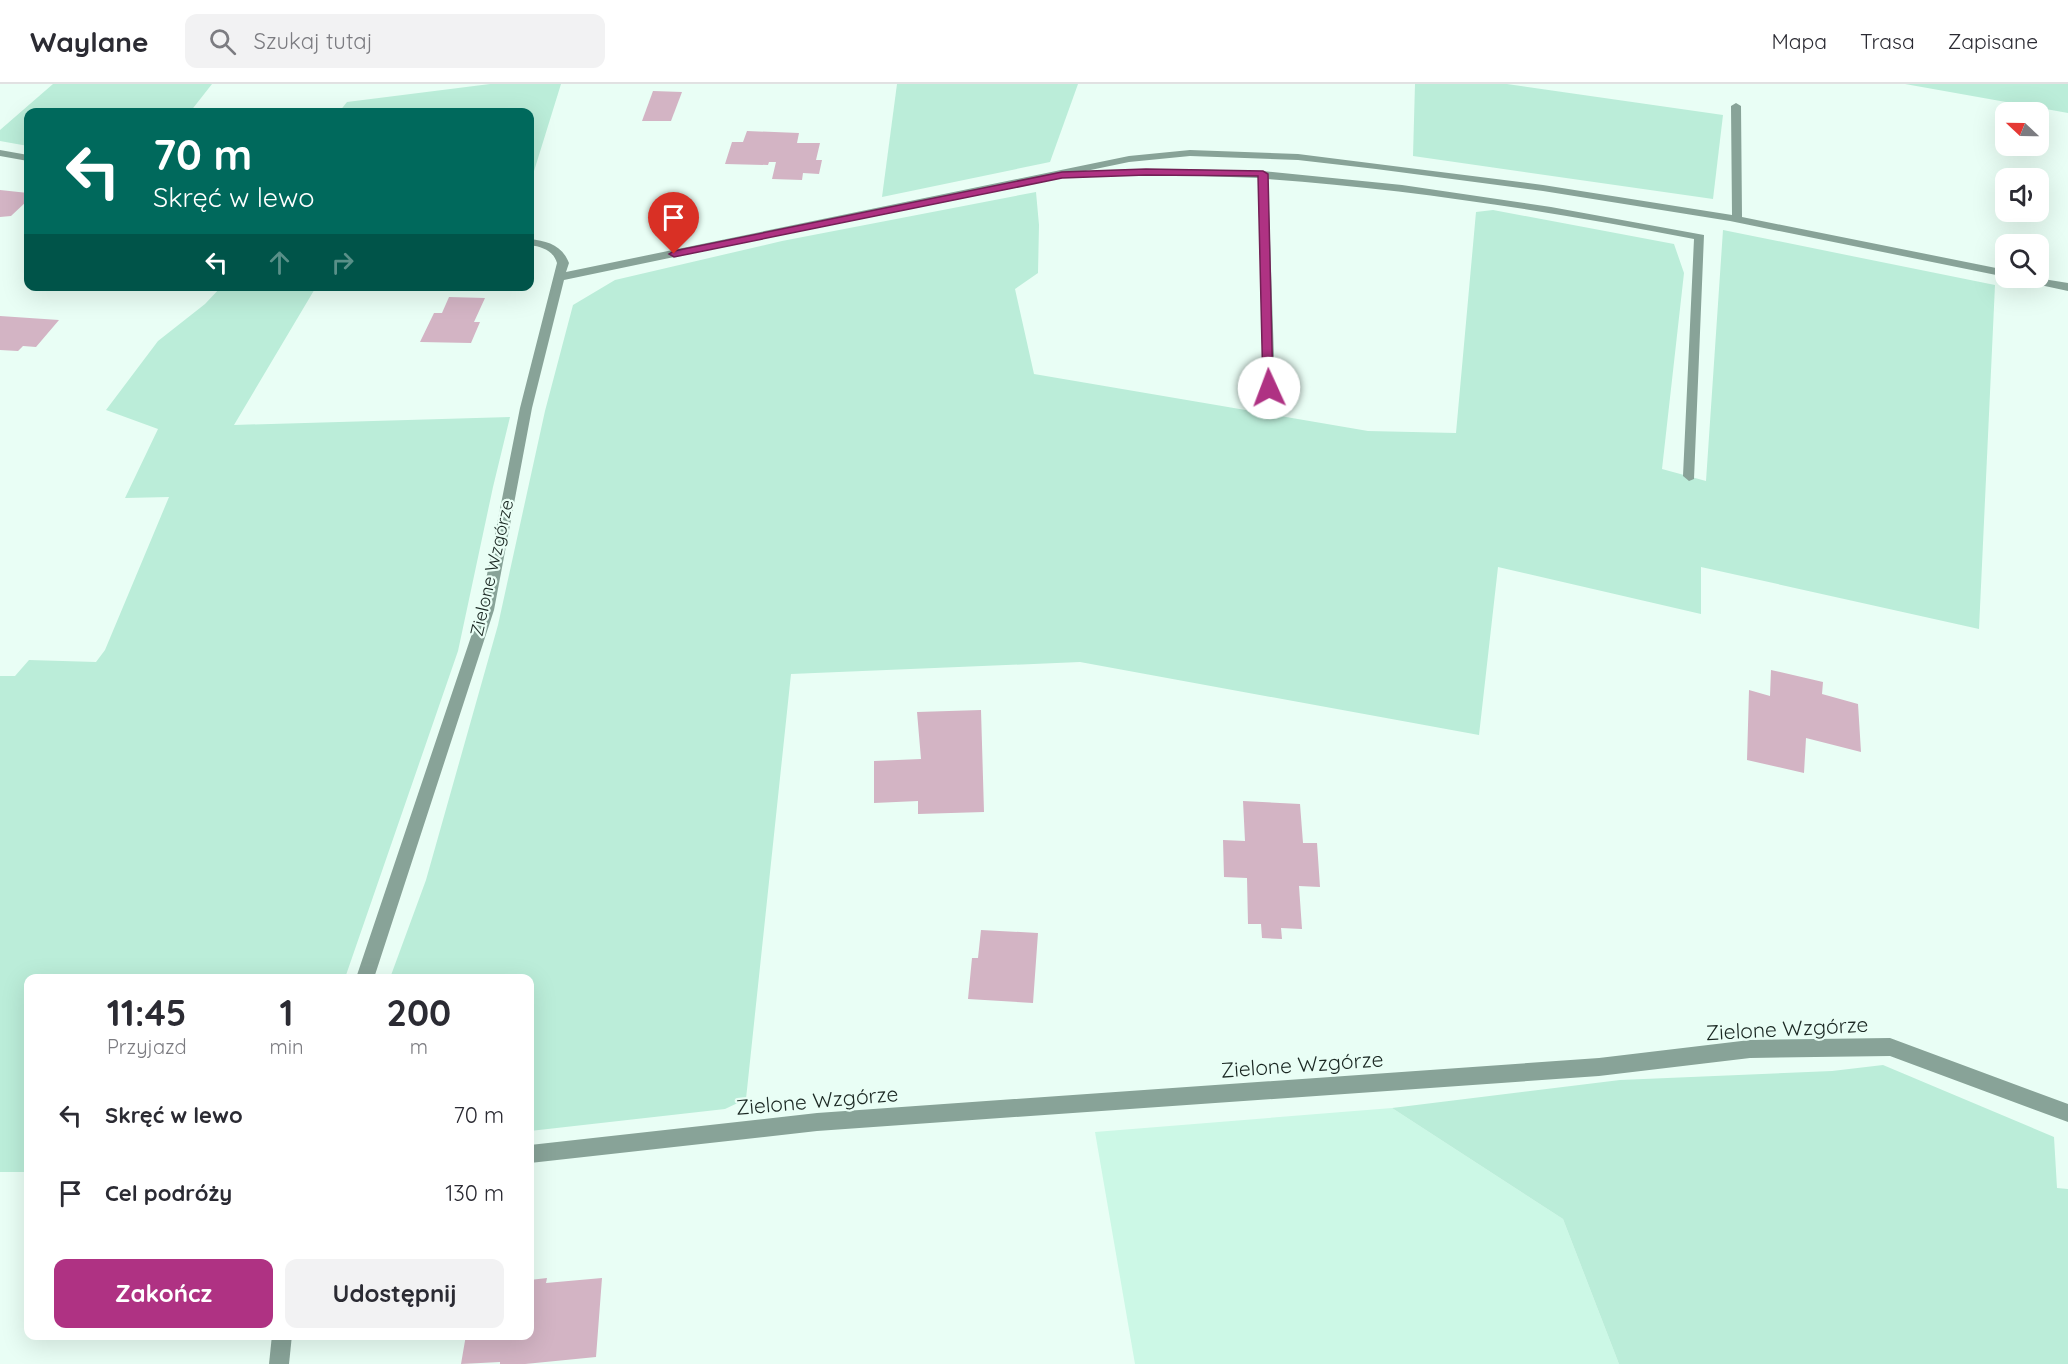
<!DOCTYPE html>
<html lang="pl">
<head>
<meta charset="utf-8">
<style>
	:root { --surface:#fff; --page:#f2f2f3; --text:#2b2b33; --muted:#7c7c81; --line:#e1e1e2; --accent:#af3283 }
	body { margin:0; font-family:Quicksand,sans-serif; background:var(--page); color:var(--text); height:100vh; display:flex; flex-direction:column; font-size:22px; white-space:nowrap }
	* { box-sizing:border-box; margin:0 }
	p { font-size:20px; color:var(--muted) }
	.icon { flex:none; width:33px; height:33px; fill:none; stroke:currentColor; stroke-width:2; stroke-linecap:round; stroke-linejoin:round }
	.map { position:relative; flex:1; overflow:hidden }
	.side { position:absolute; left:24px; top:890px; width:510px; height:366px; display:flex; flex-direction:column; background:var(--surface); border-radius:12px; box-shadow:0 6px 24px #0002 }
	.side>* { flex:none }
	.top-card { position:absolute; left:24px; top:24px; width:510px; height:183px; border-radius:12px; box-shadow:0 6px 24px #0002; background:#00695c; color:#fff; overflow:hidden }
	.needle { width:39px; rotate:292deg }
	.tools { position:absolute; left:1995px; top:18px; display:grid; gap:12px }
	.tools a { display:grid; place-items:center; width:54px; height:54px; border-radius:12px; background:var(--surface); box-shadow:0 6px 24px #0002; font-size:30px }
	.pin { position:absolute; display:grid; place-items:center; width:51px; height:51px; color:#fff; margin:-62px -26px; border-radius:50% 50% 50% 0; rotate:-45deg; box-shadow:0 0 6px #0007 }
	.pin .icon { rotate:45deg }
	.me { position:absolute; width:66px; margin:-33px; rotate:358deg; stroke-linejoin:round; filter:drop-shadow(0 0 4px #0008) }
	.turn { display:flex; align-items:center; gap:21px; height:126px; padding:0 30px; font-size:27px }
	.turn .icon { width:78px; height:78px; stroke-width:2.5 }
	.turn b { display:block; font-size:42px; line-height:51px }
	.lanes { display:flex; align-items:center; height:57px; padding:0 30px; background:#0003; justify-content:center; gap:30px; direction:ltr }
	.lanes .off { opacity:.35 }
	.eta { display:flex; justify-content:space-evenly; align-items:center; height:102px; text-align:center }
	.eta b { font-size:36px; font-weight:700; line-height:42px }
	.button { display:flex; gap:12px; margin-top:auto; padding:12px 30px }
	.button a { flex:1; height:69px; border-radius:12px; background:var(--accent); color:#fff; font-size:24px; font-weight:700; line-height:69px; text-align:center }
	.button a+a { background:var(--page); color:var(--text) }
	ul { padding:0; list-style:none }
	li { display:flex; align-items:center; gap:18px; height:78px; padding:0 30px }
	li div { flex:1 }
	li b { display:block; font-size:22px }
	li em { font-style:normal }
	header { display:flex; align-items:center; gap:36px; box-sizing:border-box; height:84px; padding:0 30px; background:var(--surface); border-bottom:2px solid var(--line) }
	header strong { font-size:28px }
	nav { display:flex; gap:33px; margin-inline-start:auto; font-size:21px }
	.search { width:420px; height:54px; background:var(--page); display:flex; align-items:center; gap:15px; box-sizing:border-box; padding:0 21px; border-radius:12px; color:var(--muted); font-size:22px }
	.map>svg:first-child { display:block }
</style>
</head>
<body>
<header>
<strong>Waylane</strong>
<div class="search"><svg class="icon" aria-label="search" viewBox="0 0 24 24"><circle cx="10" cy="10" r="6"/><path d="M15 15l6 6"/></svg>Szukaj tutaj</div>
<nav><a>Mapa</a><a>Trasa</a><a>Zapisane</a></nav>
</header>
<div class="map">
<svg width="2068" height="1280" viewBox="0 0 2068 1280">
	<rect width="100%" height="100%" fill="#e9fef5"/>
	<!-- built -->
	<path fill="#ccf8e6" d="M 1392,1024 L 1563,1135 L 1619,1280 L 1135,1280 L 1095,1048 Z"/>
	<!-- green -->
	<g fill="#bbedd9">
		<path d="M 53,0 L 212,0 L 190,28 L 28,28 L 28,62 L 0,57 L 0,46 Z"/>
		<path d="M 490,0 L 561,0 L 530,100 L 530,28 L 339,28 L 347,18 Z"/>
		<path d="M 897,0 L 1078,0 L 1050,78 L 882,113 Z"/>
		<path d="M 1415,0 L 1507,0 L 1723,31 L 1713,115 L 1413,72 Z"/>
		<path d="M 1905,0 L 2068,0 L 2068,29 Z"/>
		<path d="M 1036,108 L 1039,141 L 1038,189 L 1015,205 L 1034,290 L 1368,347 L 1456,349 L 1476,128 L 1493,126 L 1674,160 L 1684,189 L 1662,385 L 1706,397 L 1723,146 L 1995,201 L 1979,545 L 1701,483 L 1701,530 L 1498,483 L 1479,651 L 1080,578 L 791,590 L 746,1015 L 725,1025 L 530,1047 L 530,894 L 390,894 L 426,796 L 498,541 L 545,327 L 573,221 L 615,196 L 782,157 Z"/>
		<path d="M 221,203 L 316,203 L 234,341 L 510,333 L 493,403 L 458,567 L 345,894 L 28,894 L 28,1088 L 0,1088 L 0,592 L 15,592 L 29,576 L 96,578 L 105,566 L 169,413 L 125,414 L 158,345 L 106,326 L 158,257 L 205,220 Z"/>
		<path d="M 1883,981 L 2054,1053 L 2057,1104 L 2068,1105 L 2068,1280 L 1619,1280 L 1563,1135 L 1392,1024 L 1620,996 L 1832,987 Z"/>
	</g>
	<!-- building -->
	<g fill="#d3b4c4">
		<path d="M 653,7 L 682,8 L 671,37 L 642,37 Z"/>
		<path d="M 747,47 L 799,49 L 797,59 L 820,59 L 816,76 L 822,76 L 819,90 L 803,89 L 802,96 L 772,95 L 776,78 L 769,78 L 768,81 L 725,80 L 732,58 L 743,58 Z"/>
		<path d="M 0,106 L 28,109 L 28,116 L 11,132 L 0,133 Z"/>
		<path d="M 449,213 L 485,214 L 474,238 L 480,238 L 471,259 L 420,258 L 434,229 L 442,229 Z"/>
		<path d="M 0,232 L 59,236 L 36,263 L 23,262 L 18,267 L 0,266 Z"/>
		<path d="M 1771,586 L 1823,598 L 1822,610 L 1858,620 L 1861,668 L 1806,654 L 1804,689 L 1747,676 L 1749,606 L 1770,612 Z"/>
		<path d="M 981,626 L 984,728 L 918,730 L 918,717 L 874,719 L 874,677 L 921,675 L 917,628 Z"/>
		<path d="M 1243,717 L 1300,720 L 1303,759 L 1317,759 L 1320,803 L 1299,802 L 1302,845 L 1281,844 L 1282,855 L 1262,854 L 1261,840 L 1248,840 L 1247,794 L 1224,793 L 1223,756 L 1245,757 Z"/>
		<path d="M 981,846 L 1038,849 L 1033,919 L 968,915 L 972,874 L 978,874 Z"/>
		<path d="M 547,1194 L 546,1199 L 602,1194 L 596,1273 L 525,1280 L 500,1280 L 500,1278 L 461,1280 L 466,1251 L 530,1251 L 530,1196 Z"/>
	</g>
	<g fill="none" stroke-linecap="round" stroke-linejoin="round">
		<!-- minor -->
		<g fill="#88a398" fill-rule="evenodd">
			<path d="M 1736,19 L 1741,22 L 1742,133 L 2006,186 L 2006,193 L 1730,137 L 1543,107 L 1376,85 L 1298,76 L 1190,72 L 1129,78 L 564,196 L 532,324 L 494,526 L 374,894 L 356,894 L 480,526 L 520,324 L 557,179 C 553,166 542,163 530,161 L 530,155 C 547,157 562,161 569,179 L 566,188 L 1129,72 L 1190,66 L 1298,70 L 1543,101 L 1732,131 L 1731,22 Z"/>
			<path d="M 0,66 L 28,71 L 28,77 L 0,72 Z"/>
			<path d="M 1176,85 L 1263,87 L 1402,101 L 1551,123 L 1704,151 L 1694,395 L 1689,397 L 1683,392 L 1694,155 C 1553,128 1412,105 1268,95 L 1275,304 L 1269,308 L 1263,304 L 1258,94 L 1176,91 L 1101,92 L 1096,89 L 1101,86 Z"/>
			<path d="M 2017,194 L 2037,194 L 2068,199 L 2068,207 L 2022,197 Z"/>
			<path d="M 1890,954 L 2068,1020 L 2068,1038 L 1890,972 L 1750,974 L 1599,992 L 817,1047 L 530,1079 L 530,1061 L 817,1029 L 1599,974 L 1750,956 Z"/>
			<path d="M 272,1251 L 292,1251 L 289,1280 L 269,1280 Z"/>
		</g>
	</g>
	<!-- route -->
	<path fill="#af3283" stroke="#722055" stroke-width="1.5" d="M 1146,85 L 1263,87 L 1268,90 L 1273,306 L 1269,307 L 1263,304 L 1258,92 L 1146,91 L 1062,94 L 674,173 L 669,170 L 674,167 L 1062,88 Z"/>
	<g text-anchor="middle" stroke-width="4.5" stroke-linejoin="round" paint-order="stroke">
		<!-- street labels -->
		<g font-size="18" fill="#1a2722" stroke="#e9fef5">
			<text transform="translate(492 484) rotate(-77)" y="6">Zielone Wzgórze</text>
		</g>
		<!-- near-street labels -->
		<g font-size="21" fill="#1a2722" stroke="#e9fef5">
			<text transform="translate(1787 945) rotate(-3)" y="7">Zielone Wzgórze</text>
			<text transform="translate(1302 981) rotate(-4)" y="7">Zielone Wzgórze</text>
			<text transform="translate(817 1017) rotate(-5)" y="7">Zielone Wzgórze</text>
		</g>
	</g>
</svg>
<div class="tools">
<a><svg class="needle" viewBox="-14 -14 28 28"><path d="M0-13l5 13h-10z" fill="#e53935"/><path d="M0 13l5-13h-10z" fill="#7c7c81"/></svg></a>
<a><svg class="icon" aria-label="sound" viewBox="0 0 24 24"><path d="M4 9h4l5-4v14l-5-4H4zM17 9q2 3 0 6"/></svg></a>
<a><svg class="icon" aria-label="search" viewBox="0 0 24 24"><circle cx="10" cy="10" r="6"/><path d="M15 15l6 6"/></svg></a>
</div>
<div class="pin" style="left:674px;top:170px;background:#d93025"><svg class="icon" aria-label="arrive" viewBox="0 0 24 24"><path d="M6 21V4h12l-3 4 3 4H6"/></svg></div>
<svg class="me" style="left:1269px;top:304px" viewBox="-20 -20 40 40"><circle r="19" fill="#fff"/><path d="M0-13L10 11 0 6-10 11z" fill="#af3283"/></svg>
<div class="top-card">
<div class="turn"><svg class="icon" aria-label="left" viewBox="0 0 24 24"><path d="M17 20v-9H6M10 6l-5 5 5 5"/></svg><div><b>70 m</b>Skręć w lewo</div></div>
<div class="lanes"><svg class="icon" aria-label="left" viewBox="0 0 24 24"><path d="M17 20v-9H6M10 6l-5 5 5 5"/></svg><svg class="icon off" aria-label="ahead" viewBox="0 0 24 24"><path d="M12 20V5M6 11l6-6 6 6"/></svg><svg class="icon off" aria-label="right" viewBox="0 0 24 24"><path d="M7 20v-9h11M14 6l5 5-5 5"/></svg></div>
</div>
<section class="side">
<div class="eta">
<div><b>11:45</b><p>Przyjazd</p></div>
<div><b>1</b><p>min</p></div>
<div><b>200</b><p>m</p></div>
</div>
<ul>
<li><svg class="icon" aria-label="left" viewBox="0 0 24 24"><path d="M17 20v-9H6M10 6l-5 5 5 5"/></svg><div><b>Skręć w lewo</b></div><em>70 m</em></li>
<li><svg class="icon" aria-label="arrive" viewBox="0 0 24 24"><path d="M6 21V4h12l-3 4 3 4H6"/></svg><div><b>Cel podróży</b></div><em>130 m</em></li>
</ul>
<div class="button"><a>Zakończ</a><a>Udostępnij</a></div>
</section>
</div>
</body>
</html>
